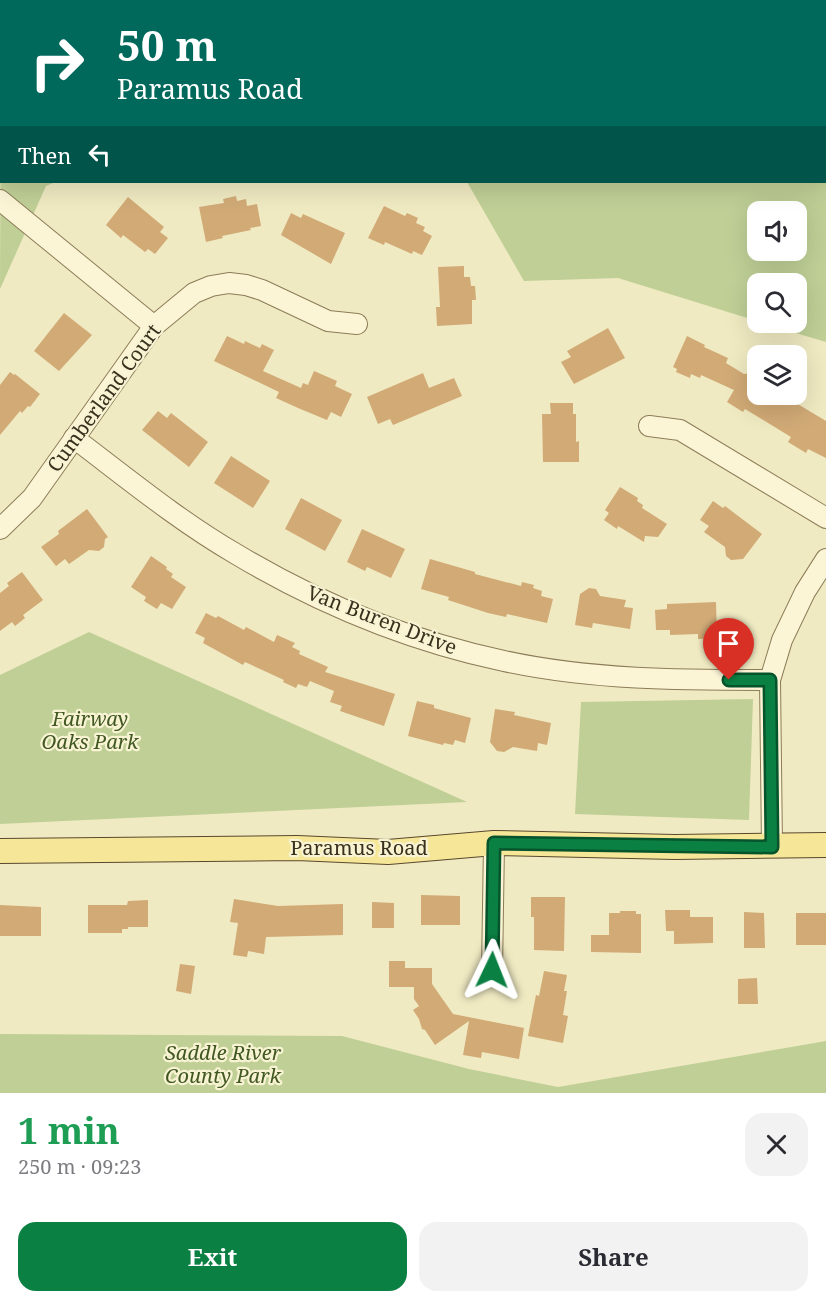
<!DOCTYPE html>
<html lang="en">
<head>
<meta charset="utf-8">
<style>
	:root { --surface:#fff; --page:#f2f2f3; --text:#2b2b33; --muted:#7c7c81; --accent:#0b8043 }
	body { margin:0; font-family:"Noto Serif",serif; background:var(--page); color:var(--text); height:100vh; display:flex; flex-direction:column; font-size:22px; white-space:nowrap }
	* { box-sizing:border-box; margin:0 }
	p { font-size:20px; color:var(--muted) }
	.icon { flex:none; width:33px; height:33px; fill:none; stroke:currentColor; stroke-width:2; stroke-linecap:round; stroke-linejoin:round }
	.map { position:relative; height:1093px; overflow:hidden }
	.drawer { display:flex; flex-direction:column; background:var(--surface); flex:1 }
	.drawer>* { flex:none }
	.top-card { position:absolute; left:0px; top:0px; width:826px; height:183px; box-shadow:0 6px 24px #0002; background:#00695c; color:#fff; overflow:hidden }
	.buttons { position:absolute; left:747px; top:201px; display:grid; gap:12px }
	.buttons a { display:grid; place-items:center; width:60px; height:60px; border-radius:12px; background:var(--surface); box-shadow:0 6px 24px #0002; font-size:30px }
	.pin { position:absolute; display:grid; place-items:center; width:51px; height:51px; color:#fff; margin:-62px -26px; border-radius:50% 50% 50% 0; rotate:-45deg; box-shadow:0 0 6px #0007 }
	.pin .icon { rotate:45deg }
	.me { position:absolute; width:66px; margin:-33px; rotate:2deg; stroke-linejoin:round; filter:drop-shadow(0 0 4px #0008) }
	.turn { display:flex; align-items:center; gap:21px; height:126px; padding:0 18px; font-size:27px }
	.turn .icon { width:78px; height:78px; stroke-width:2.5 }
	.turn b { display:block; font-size:42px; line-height:51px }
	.then { display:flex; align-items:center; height:57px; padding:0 18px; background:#0003; gap:12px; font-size:22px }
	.round { display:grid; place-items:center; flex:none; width:63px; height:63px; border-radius:18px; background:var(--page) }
	.head { display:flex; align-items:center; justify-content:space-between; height:102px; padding:0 18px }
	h1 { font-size:36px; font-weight:700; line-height:45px; color:#1e9e55 }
	.cta { display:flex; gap:12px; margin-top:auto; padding:12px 18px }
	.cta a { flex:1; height:69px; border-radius:18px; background:var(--accent); color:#fff; font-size:24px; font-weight:700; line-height:69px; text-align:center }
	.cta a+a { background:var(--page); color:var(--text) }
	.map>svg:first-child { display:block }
</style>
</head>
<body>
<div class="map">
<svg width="826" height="1093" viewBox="0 0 826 1093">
	<rect width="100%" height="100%" fill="#f0eac2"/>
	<!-- green -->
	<g fill="#bfcf96" fill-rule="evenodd">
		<path d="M 46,0 L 826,0 L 826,342 L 762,323 L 796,322 L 796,284 L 758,284 L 757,321 L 618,278 L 524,281 L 467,182 L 825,182 L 825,2 L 45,1 ZM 758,212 L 796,212 L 796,250 L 758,250 Z"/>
		<path d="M 1,54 L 2,182 L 55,182 L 46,186 L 0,289 Z"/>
		<path d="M 89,632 L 467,802 L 0,824 L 0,675 Z"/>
		<path d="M 753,699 L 749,820 L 575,814 L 581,702 Z"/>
		<path d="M 0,1034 L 342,1036 L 469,1069 L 558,1087 L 826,1041 L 826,1093 L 0,1093 Z"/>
	</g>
	<!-- building -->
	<g fill="#d1aa76">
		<path d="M 236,196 L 237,201 L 246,199 L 247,206 L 257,204 L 261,226 L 250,228 L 251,230 L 222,236 L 223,238 L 206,242 L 199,207 L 224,203 L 223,199 Z"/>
		<path d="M 128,197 L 164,227 L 160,232 L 168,238 L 155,254 L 148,249 L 145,252 L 123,235 L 121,238 L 106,225 Z"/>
		<path d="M 384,206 L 405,216 L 407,213 L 418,218 L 416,223 L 425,227 L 423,231 L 432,236 L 422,255 L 413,251 L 412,254 L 385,242 L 384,245 L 368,238 Z"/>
		<path d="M 291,213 L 301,218 L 303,214 L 345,233 L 331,264 L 281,235 Z"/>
		<path d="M 464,266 L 464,277 L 470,277 L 471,286 L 475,286 L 476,300 L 472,300 L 472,324 L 437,326 L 436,307 L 440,307 L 438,267 Z"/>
		<path d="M 64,313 L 92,335 L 59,371 L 34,351 Z"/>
		<path d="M 608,328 L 625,358 L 574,384 L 561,362 L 571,357 L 567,351 Z"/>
		<path d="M 227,336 L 244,344 L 245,341 L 260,348 L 262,344 L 274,350 L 263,371 L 301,388 L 303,383 L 308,385 L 314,371 L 337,381 L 335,386 L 352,394 L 341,417 L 331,412 L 327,420 L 298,408 L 276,398 L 279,392 L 214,361 Z"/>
		<path d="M 687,336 L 705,345 L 704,347 L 728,358 L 726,363 L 744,374 L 758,372 L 758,394 L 781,394 L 826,421 L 826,458 L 808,449 L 806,453 L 788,442 L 791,437 L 745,409 L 743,412 L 727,402 L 734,390 L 701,375 L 700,378 L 691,374 L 690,378 L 676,372 L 677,369 L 673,367 Z"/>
		<path d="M 10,372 L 14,375 L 15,374 L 40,394 L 30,407 L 28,406 L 22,413 L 20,411 L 0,435 L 0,385 Z"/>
		<path d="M 423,373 L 429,388 L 454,378 L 462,396 L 393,425 L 390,419 L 378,424 L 367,397 Z"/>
		<path d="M 550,403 L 573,403 L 573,414 L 576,414 L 576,442 L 579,441 L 579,462 L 543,462 L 542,414 L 551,414 Z"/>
		<path d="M 158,411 L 167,418 L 171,413 L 208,442 L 189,467 L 142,430 Z"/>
		<path d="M 231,456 L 270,481 L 253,508 L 214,483 Z"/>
		<path d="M 620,487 L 638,498 L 637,501 L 643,505 L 642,508 L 667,524 L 658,537 L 645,536 L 644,542 L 618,526 L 617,529 L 604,520 L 609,513 L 605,510 Z"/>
		<path d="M 301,498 L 342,520 L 325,551 L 285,529 Z"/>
		<path d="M 713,501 L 723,508 L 725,506 L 762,534 L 743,559 L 731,560 L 726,556 L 725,547 L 704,532 L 709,526 L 700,520 Z"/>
		<path d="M 87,509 L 108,537 L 105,539 L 104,547 L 99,551 L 89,550 L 69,564 L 65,559 L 56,566 L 41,547 L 59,534 L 58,531 Z"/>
		<path d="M 362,529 L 405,549 L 391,578 L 367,567 L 365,571 L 347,562 Z"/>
		<path d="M 151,556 L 167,567 L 166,569 L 173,574 L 171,577 L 186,587 L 172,609 L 161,603 L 157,609 L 144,601 L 146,597 L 131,587 Z"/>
		<path d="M 430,559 L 475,572 L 475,574 L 521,586 L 522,582 L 534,585 L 533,588 L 542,591 L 541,596 L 553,599 L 547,623 L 507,614 L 506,617 L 488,613 L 448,600 L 449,597 L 421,589 Z"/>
		<path d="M 22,572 L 43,600 L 23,615 L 25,618 L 15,626 L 12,622 L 0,631 L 0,593 L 9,586 L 7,583 Z"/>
		<path d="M 589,588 L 596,589 L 600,596 L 626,600 L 624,607 L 633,608 L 630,629 L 593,623 L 592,628 L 575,625 L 580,594 Z"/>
		<path d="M 716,602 L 717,638 L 698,639 L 698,634 L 670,635 L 670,630 L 656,630 L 655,610 L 667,609 L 667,604 Z"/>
		<path d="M 206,613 L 216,618 L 218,616 L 244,630 L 246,627 L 274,642 L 277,635 L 295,643 L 292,647 L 300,651 L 299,654 L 328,667 L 325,672 L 395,694 L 384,726 L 340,711 L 342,706 L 330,702 L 334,691 L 310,681 L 307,687 L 298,684 L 296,688 L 283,682 L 284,680 L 245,662 L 243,665 L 203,643 L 205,638 L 195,633 Z"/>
		<path d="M 417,701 L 434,705 L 434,708 L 471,718 L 465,743 L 455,740 L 453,745 L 444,743 L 443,745 L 408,736 Z"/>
		<path d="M 495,709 L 515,712 L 514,715 L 551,723 L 547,745 L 538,743 L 537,751 L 513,747 L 504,752 L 497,751 L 490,742 Z"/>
		<path d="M 421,895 L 460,896 L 460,925 L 421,925 Z"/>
		<path d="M 531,897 L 565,897 L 564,951 L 534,950 L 534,917 L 531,917 Z"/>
		<path d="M 234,899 L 278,906 L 343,904 L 343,935 L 266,937 L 264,954 L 248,951 L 247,957 L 233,955 L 238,923 L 230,922 Z"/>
		<path d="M 148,900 L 148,927 L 128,927 L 128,929 L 122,929 L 122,933 L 88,933 L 88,905 L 127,905 L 128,901 Z"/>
		<path d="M 372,902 L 394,903 L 394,928 L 372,928 Z"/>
		<path d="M 0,905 L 41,907 L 41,936 L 0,936 Z"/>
		<path d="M 665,910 L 690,910 L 690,917 L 713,917 L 713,943 L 674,944 L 674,931 L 666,931 Z"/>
		<path d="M 620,911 L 636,911 L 636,914 L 641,914 L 641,953 L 591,952 L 591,935 L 609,935 L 609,913 L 620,913 Z"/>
		<path d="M 744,912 L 764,913 L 765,948 L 744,948 Z"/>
		<rect x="796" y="913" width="30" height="32"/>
		<path d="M 389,961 L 405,961 L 405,968 L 432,968 L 432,984 L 453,1014 L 524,1028 L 519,1059 L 482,1052 L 481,1058 L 463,1055 L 469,1021 L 435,1045 L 425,1030 L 422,1029 L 419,1019 L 413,1010 L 419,1006 L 414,999 L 414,987 L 389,987 Z"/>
		<path d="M 180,964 L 195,966 L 191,994 L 176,991 Z"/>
		<path d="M 544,971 L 567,975 L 564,991 L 567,991 L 563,1015 L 568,1016 L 563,1043 L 528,1036 L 536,995 L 539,996 Z"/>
		<path d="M 757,978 L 758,1004 L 738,1004 L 738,979 Z"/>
	</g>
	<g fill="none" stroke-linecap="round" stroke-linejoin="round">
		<!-- minor casing -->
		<g stroke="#8c7c58" stroke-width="22">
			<g id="minor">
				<path d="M 0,200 L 154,326"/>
				<path d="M 649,426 L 680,430 L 826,518"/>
				<path d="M 74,438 C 127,478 179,521 236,554 C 318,603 410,641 504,661 C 591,680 681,680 770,680"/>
				<path d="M 0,529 L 32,498 L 154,326 L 194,293 L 211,286 L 229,283 L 246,285 L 262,290 L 328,321 L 357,324"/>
				<path d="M 772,847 L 770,680 L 782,640 L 805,592 L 826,559"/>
				<path d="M 492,970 L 494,843"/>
			</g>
		</g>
		<!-- major casing -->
		<g stroke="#59482d" stroke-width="26">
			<path id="major" d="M 0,851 L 297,848 L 388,852 L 494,843 L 675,847 L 826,845"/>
		</g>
		<!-- minor -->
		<use href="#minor" stroke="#fbf5d6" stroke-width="20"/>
		<!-- major -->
		<use href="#major" stroke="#f6e798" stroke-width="24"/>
	</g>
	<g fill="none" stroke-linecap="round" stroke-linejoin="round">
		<!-- route casing -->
		<g stroke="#07532c" stroke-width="15">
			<path id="route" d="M 492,970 L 494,843 L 772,847 L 770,680 L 729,680"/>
		</g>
		<!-- route -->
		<use href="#route" stroke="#0b8043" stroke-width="10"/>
	</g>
	<g text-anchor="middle" stroke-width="4.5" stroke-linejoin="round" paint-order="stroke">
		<!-- street labels -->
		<g font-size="20" fill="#3b301d" stroke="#f7f3d3">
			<text transform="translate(104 398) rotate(-54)" y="7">Cumberland Court</text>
			<text transform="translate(382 620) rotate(21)" y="7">Van Buren Drive</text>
			<text x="359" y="855">Paramus Road</text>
		</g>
		<!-- park labels -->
		<g font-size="20" font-style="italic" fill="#425823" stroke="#f7f3d3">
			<text x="90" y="726">Fairway<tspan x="90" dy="23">Oaks Park</tspan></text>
			<text x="223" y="1060">Saddle River<tspan x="223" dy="23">County Park</tspan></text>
		</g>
	</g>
</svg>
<div class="buttons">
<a><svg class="icon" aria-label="sound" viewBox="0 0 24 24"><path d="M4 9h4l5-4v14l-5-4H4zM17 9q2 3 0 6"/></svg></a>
<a><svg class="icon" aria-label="search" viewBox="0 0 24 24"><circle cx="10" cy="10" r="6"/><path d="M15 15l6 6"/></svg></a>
<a><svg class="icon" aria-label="layers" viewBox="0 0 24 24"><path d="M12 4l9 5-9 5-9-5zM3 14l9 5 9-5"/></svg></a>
</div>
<div class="pin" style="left:729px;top:680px;background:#d93025"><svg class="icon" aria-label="arrive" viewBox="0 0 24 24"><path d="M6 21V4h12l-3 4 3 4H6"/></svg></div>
<svg class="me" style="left:492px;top:970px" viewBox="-20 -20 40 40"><path d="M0-17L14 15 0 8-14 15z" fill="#0b8043" stroke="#fff" stroke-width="4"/></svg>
<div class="top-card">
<div class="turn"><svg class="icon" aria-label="right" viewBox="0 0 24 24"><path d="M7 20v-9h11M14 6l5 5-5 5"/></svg><div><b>50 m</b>Paramus Road</div></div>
<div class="then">Then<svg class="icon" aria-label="left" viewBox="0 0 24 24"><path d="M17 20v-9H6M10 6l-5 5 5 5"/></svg></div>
</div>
</div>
<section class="drawer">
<div class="head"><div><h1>1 min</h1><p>250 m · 09:23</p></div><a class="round"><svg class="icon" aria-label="close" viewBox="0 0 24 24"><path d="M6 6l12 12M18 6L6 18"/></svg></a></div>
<div class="cta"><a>Exit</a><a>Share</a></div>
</section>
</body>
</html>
